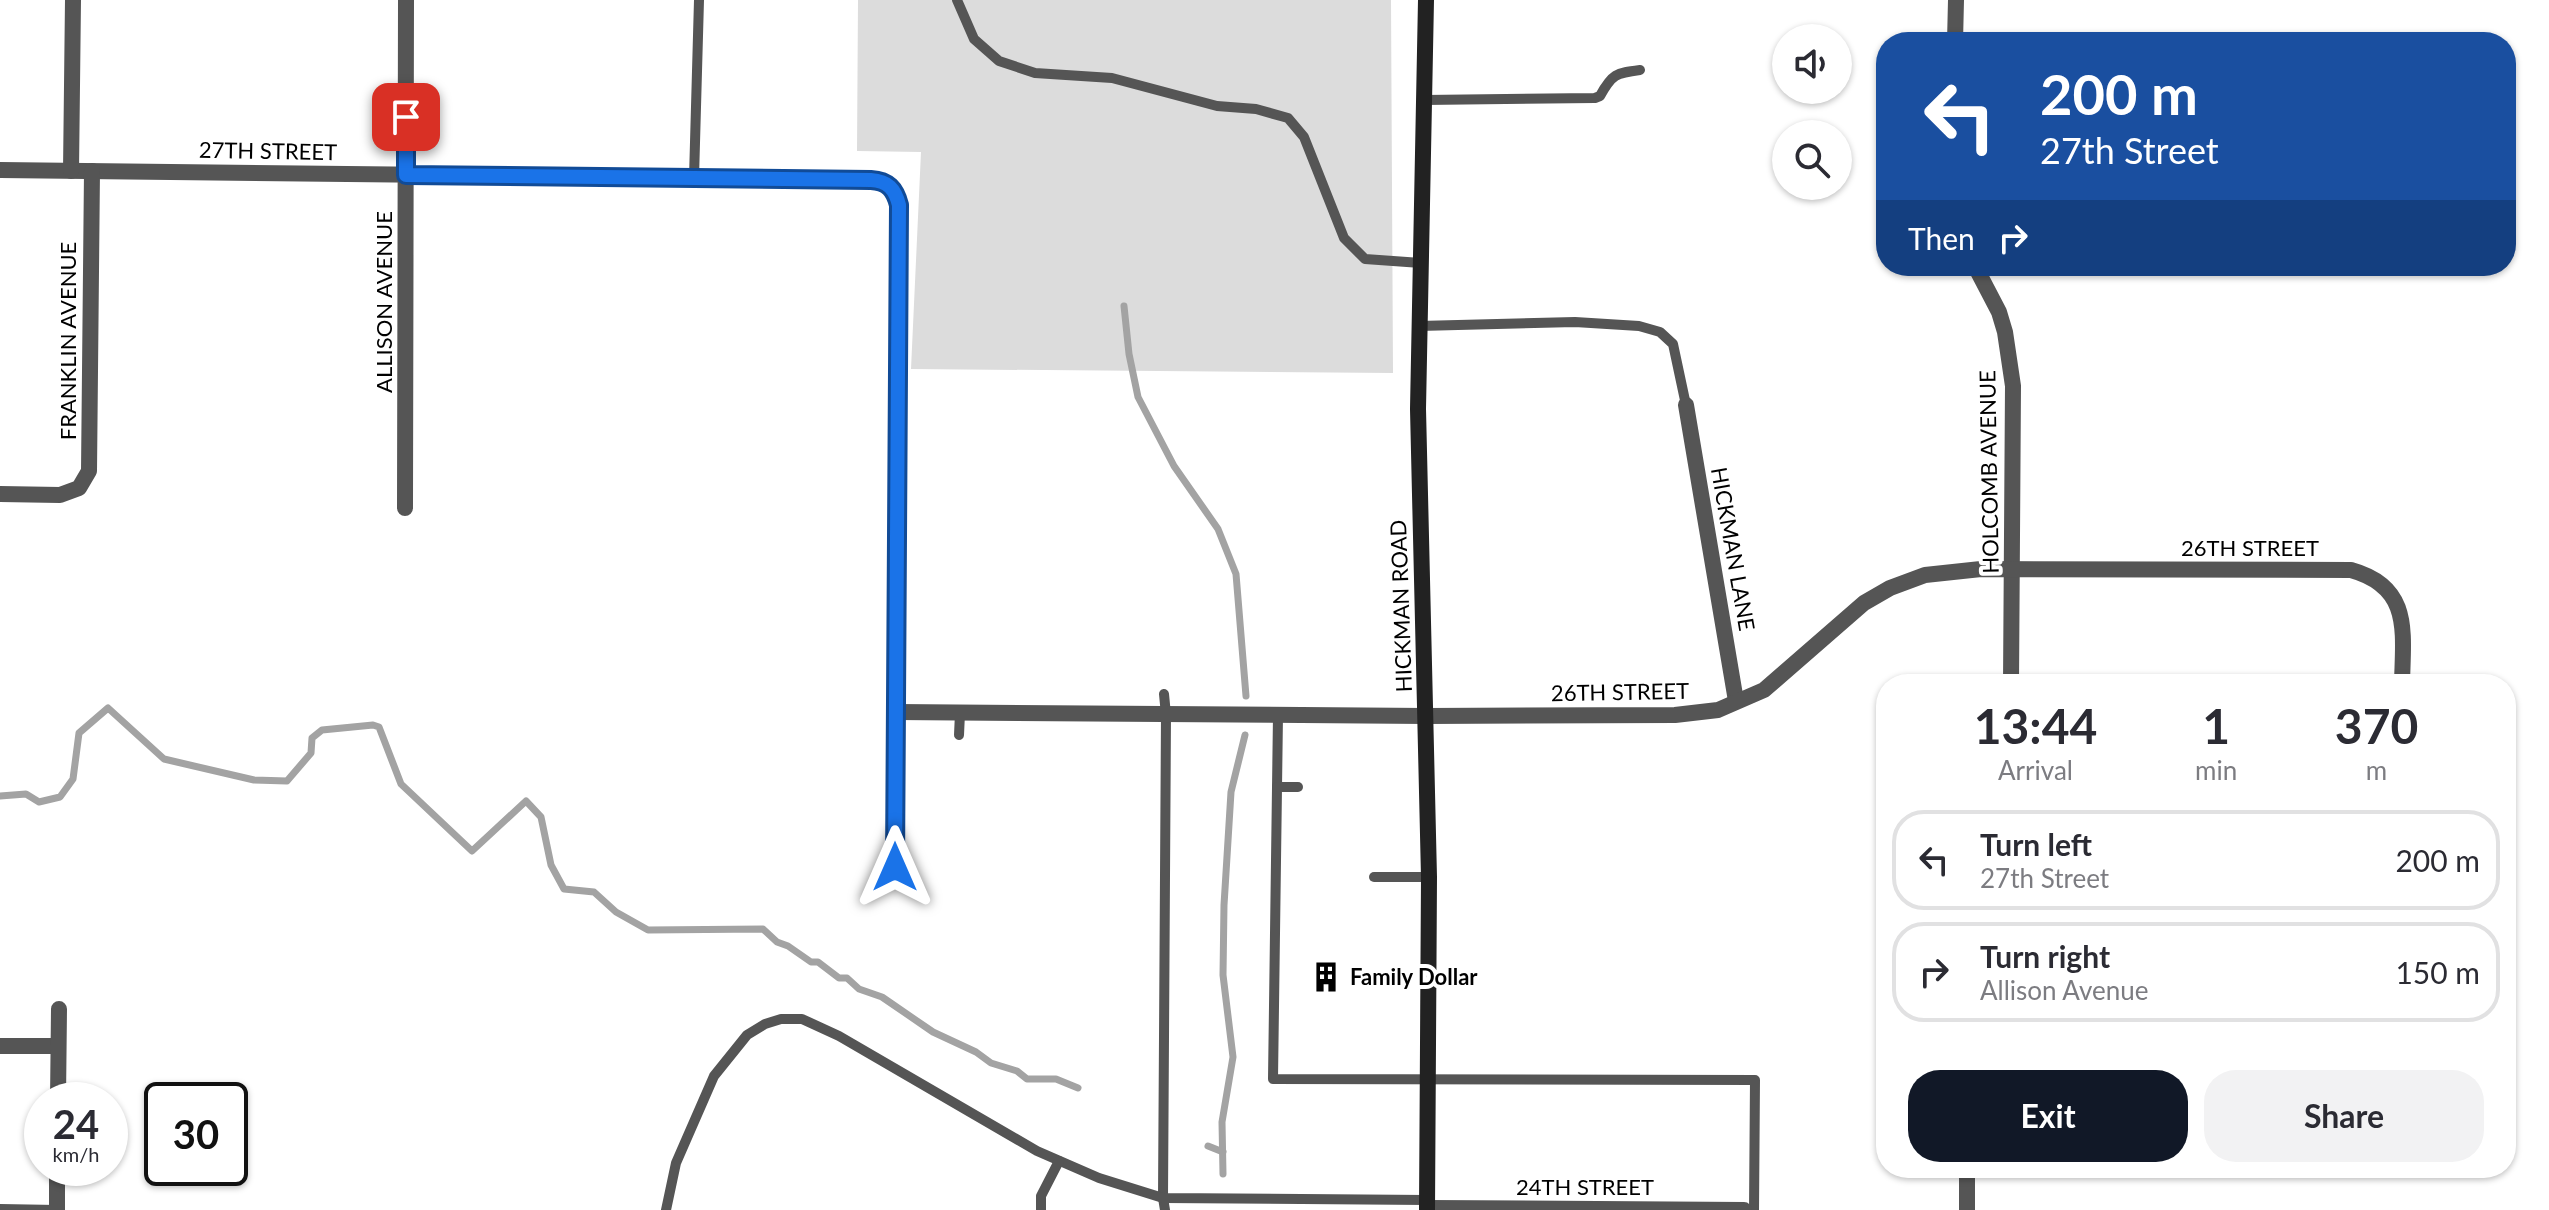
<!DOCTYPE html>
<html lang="en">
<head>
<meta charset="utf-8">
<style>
	:root { --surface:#fff; --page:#f2f2f3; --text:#2b2b33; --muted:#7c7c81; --line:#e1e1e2; --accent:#111827 }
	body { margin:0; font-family:Lato,sans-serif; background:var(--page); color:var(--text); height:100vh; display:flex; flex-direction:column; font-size:30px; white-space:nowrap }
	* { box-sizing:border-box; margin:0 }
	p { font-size:26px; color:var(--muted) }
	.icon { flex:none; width:44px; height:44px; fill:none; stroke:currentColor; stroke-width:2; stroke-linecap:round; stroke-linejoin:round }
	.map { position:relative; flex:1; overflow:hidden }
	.drawer { position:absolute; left:1876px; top:674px; width:640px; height:504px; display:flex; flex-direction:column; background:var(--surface); border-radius:32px; box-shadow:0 2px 6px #0004 }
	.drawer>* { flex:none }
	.top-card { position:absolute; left:1876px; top:32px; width:640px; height:244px; border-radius:32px; box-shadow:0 2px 6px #0004; background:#1a4fa0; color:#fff; overflow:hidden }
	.tools { position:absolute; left:1772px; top:24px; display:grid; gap:16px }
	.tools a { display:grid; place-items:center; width:80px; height:80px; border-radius:50%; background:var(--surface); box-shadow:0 2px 6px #0004; font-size:40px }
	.speed { position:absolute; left:24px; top:1082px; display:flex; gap:16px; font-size:40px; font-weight:700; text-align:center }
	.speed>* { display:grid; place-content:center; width:104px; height:104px; border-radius:50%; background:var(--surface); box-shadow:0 2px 6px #0004; line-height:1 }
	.speed small { font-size:20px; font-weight:400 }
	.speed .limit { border:4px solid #111; border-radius:12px; background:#fff; color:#111 }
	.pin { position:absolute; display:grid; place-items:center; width:68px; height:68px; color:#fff; margin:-34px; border-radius:16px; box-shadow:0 4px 12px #0006 }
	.me { position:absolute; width:88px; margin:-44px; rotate:0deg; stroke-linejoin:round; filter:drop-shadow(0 0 6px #0008) }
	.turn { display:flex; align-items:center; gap:28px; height:168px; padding:0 32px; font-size:36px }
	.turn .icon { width:104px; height:104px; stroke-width:2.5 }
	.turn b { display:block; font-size:56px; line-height:68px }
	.then { display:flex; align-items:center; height:76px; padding:0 32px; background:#0003; gap:16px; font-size:30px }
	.eta { display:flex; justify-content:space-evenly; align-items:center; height:136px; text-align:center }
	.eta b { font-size:48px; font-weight:700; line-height:56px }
	.primary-button { display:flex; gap:16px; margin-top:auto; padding:16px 32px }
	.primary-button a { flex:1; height:92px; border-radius:32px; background:var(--accent); color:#fff; font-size:32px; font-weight:700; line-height:92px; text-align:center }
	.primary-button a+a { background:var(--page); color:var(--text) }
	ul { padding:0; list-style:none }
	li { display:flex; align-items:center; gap:24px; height:100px; margin:0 16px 12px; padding:0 16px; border:4px solid var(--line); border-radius:32px }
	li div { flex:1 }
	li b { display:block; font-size:30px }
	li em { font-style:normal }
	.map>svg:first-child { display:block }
</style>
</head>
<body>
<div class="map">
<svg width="2549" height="1210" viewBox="0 0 2549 1210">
	<rect width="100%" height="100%" fill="#fff"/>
	<!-- green -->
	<path fill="#dcdcdc" d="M 858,0 L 1391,0 L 1393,373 L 911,369 L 921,152 L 857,151 Z"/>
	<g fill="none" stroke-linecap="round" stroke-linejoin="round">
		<!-- stream -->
		<g stroke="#a3a3a3" stroke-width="7">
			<path d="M 1124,306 L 1129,354 L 1138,397 L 1174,466 L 1218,529 L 1236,574 L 1246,696"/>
			<path d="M 0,796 L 26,794 L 39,802 L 60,797 L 73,779 L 79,733 L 108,708 L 164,759 L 254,780 L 287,781 L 311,753 L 312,738 L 322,730 L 373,725 L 379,727 L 401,784 L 472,851 L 526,801 L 541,817 L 551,865 L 564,889 L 594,892 L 616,912 L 648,930 L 763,929 L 777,942 L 788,946 L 811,962 L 818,962 L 839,978 L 847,978 L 859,989 L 882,997 L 933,1032 L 976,1052 L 991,1063 L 1017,1071 L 1027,1079 L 1056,1079 L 1078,1088"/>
			<path d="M 1208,1146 L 1223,1152"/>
			<path d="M 1223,1174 L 1222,1122 L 1233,1057 L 1223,975 L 1224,905 L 1231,792 L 1245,735"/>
		</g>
		<!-- service -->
		<g stroke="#555" stroke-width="10">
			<path d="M 957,0 L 974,39 L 999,61 L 1035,73 L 1112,78 L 1217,106 L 1256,109 L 1288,118 L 1304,137 L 1344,238 L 1365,259 L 1421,263"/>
			<path d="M 1424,100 L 1595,98 L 1600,96 C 1612,74 1616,73 1640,70"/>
			<path d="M 694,178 L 699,0"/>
			<path d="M 1419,326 L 1575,322 L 1639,326 L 1660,332 L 1673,344 L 1686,405"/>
			<path d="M 1164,694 L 1166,715 L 1163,1198 L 1165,1210"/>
			<path d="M 1278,715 L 1273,1079 L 1755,1080 L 1754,1210"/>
			<path d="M 959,735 L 960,713"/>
			<path d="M 1277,787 L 1298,787"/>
			<path d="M 1374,877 L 1429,877"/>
			<path d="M 0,1209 L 57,1210"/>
			<path d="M 666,1210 L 676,1163 L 714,1076 L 747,1035 L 765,1024 L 781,1019 L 802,1019 L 839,1036 L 1037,1151 L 1099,1178 L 1163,1198 L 1427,1200"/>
			<path d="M 1041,1210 L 1041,1196 L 1059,1161"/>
		</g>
		<!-- minor -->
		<g stroke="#555" stroke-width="16">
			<path d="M 1955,42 L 1956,0"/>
			<path d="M 0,170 L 871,180 C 888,182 895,188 899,205 L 895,867"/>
			<path d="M 71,171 L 73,0"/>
			<path d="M 1975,266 L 1999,312 L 2005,332 L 2013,386 L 2011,684"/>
			<path d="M 1686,405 L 1736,701"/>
			<path d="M 0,494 L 60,495 L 79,488 L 89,471 L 92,171"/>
			<path d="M 405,508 L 406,0"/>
			<path d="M 896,712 L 1426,716 L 1675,715 L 1718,710 L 1764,690 L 1864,603 L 1890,588 L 1925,575 L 1981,569 L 2351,570 C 2412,587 2403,632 2402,684"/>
			<path d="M 0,1046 L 58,1046"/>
			<path d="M 58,1100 L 59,1009"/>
			<path d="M 1427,1208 L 1744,1210"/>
			<path d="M 57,1210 L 57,1168"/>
			<path d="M 1967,1210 L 1967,1168"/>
		</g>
		<!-- secondary -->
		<path stroke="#222" stroke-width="16" d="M 1426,0 L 1418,409 L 1429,877 L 1427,1210"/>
	</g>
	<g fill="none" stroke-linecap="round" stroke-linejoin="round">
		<!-- route casing -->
		<g stroke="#114b97" stroke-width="20">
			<path id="route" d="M 406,117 L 406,175 L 871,180 C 888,181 895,189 899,205 L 895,867"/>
		</g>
		<!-- route -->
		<use href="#route" stroke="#1a73e8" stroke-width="14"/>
	</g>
	<!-- icons -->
	<defs>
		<g id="building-bare" transform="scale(2.4)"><path d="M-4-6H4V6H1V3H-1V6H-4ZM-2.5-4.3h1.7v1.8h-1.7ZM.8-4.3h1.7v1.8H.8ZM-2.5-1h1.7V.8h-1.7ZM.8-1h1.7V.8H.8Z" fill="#000" stroke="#fff" stroke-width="2.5" paint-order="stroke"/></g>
	</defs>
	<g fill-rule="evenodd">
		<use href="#building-bare" x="1326" y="977"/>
	</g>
	<g text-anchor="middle" stroke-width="8" stroke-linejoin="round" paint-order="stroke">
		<!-- street labels -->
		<g font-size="22" fill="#000" stroke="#fff">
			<text transform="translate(268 151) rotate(1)" y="8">27TH STREET</text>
			<text transform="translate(384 302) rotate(-90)" y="8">ALLISON AVENUE</text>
			<text transform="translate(68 341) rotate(-90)" y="8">FRANKLIN AVENUE</text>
			<text transform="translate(1989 472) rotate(-91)" y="8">HOLCOMB AVENUE</text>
			<text x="2250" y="556">26TH STREET</text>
			<text transform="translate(1733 549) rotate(80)" y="8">HICKMAN LANE</text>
			<text transform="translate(1401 606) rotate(-92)" y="8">HICKMAN ROAD</text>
			<text transform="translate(1620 692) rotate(-1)" y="8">26TH STREET</text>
			<text x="1585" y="1195">24TH STREET</text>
		</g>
		<!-- poi labels -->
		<g font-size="22" font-weight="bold" fill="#000" stroke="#fff" text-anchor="start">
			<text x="1350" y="985">Family Dollar</text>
		</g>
	</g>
</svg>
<div class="tools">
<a><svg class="icon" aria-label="sound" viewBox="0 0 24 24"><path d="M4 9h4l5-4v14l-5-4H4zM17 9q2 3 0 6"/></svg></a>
<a><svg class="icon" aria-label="search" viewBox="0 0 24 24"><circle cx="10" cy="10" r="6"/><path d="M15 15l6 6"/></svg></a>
</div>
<div class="speed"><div>24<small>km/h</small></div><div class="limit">30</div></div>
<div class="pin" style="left:406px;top:117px;background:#d93025"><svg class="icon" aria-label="arrive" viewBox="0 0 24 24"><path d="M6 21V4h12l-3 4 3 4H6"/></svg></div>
<svg class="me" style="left:895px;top:867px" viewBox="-20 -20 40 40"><path d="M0-17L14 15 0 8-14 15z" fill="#1a73e8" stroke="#fff" stroke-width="4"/></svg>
<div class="top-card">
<div class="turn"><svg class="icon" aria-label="left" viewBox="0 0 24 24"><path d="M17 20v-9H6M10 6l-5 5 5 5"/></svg><div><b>200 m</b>27th Street</div></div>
<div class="then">Then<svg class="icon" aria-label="right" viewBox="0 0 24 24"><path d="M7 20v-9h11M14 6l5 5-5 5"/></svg></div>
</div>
<section class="drawer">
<div class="eta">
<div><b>13:44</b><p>Arrival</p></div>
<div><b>1</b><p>min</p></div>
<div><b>370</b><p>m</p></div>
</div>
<ul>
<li><svg class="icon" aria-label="left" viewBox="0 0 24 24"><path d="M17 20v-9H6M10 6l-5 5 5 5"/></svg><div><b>Turn left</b><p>27th Street</p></div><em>200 m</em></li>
<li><svg class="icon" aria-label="right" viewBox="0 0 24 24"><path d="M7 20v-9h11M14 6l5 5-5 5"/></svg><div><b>Turn right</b><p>Allison Avenue</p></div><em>150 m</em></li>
</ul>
<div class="primary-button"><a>Exit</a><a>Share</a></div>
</section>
</div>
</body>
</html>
